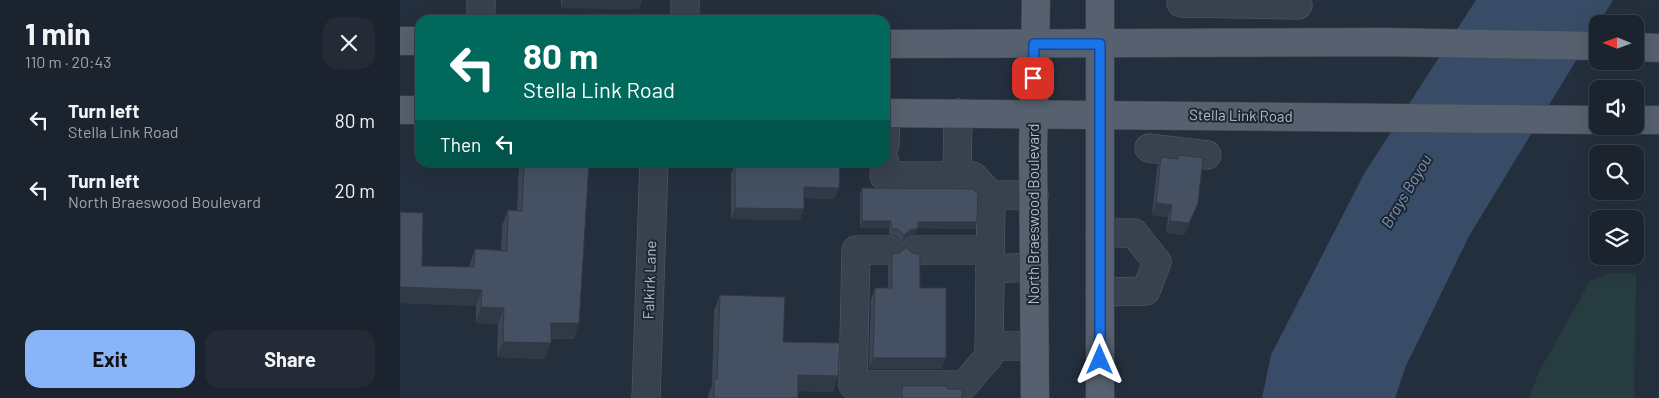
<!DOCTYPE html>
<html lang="en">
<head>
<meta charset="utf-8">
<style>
	:root { --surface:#1b232e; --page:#242b36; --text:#f1f3f6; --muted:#a0a4aa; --line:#39404a; --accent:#8ab4f8 }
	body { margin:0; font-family:Barlow,sans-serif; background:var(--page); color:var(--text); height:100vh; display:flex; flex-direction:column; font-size:19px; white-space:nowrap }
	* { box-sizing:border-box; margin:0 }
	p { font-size:16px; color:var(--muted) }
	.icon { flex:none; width:28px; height:28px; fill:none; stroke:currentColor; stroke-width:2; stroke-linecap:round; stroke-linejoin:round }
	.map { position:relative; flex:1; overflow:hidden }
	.details { display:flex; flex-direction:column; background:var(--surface); width:400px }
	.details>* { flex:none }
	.hud { position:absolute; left:15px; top:15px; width:475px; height:152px; border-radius:15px; box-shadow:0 5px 20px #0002,0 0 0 1px var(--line); background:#00695c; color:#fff; overflow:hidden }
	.needle { width:32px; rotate:271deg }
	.buttons { position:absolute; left:1189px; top:15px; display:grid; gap:10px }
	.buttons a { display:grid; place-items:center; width:55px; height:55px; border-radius:10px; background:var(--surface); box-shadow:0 5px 20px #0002,0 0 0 1px var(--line); font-size:25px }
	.pin { position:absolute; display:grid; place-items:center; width:42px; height:42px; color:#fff; margin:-21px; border-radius:10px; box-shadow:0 2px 8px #0006 }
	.me { position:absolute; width:55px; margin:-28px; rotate:0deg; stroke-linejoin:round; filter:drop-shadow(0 0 4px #0008) }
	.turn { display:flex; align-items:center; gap:18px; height:105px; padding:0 25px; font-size:22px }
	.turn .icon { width:65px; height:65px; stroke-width:2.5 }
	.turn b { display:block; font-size:35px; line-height:42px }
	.then { display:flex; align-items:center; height:48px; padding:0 25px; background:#0003; gap:10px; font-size:19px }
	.round { display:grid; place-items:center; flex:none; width:52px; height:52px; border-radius:15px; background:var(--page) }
	.overview { display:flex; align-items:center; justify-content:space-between; height:85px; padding:0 25px }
	h1 { font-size:30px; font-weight:700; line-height:38px }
	.cta { display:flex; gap:10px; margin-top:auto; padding:10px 25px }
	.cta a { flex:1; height:58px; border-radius:15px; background:var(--accent); color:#111; font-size:20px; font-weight:700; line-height:58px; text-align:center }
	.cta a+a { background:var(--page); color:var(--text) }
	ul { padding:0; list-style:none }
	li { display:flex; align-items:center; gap:15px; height:70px; padding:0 25px }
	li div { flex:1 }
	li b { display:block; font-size:19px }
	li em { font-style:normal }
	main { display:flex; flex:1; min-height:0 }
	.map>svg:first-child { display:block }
</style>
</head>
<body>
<main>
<section class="details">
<div class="overview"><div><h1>1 min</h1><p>110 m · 20:43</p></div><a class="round"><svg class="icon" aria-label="close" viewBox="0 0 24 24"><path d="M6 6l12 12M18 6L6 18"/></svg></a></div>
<ul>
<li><svg class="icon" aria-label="left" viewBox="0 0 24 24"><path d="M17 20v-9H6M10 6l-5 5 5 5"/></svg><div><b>Turn left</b><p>Stella Link Road</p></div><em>80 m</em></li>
<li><svg class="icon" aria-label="left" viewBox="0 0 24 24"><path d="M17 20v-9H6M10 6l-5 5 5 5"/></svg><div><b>Turn left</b><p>North Braeswood Boulevard</p></div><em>20 m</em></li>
</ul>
<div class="cta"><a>Exit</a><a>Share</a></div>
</section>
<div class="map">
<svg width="1259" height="398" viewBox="0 0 1259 398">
	<rect width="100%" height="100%" fill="#242f3e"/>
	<!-- green -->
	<path fill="#263c3f" d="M 1209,273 L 1236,273 L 1234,398 L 1129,398 L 1139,372 L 1190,281 Z"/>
	<!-- water -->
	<path fill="#394c67" d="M 1076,0 L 1213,0 L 1069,236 L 1005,368 L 995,398 L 862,398 L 871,355 L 964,174 Z"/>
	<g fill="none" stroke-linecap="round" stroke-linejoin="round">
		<!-- minor casing -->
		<g stroke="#565f6c" stroke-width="29">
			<g id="minor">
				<path d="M 781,3 L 898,5"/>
				<path d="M 81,20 L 81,0"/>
				<path d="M 285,20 L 285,0"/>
				<path d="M 485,145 L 486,113"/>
				<path d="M 749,148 L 807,155"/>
				<path d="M 485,162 L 484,176 L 573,176 L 591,195 L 589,356 L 564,385 L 453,385 L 456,250 L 489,250"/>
				<path d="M 557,176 L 558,113"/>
				<path d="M 591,195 L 634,195"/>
				<path d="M 515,250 L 590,250"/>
				<path d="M 590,269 L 634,267"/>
				<path d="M 700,292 L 746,291 L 757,262 L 734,233 L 700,233"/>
				<path d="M 589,346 L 635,346"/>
				<path d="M 246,398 L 254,162"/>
			</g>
		</g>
		<!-- major casing -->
		<g stroke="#414a57" stroke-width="29">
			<g id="major">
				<path d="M 0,41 L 20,41"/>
				<path d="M 485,44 L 985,42 L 1198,46"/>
				<path d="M 1235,47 L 1259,48"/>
				<path d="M 0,110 L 20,110"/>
				<path d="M 485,113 L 1198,120"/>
				<path d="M 1235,120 L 1259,120"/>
				<path d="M 635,398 L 633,149 L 636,0"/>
				<path d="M 700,398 L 700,0"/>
			</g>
		</g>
		<!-- minor -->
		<use href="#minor" stroke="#38414e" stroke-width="28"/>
		<!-- major -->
		<use href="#major" stroke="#56606e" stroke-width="28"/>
	</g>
	<!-- wall -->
	<g fill="#3b4654">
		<path d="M 161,0 L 242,0 L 239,9 L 161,8 Z"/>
		<path d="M 779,155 L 798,203 L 793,216 L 784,235 L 766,233 L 768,217 L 752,215 L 757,169 L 761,157 L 777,159 Z"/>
		<path d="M 119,162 L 189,162 L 174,339 L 151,339 L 145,359 L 97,357 L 98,324 L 76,323 L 76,306 L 0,303 L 22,266 L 69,267 L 75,249 L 101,250 L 102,226 L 108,210 L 117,211 Z"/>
		<path d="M 411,162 L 440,162 L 435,199 L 404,198 L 400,220 L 331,219 L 331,174 L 335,163 L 410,164 Z"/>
		<path d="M 462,188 L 575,229 L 518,228 L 516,234 L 508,236 L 502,242 L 496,236 L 489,234 L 489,228 L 460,228 L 460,195 Z"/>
		<path d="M 492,254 L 520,288 L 542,369 L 469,369 L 471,299 L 475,288 L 488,288 L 488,266 Z"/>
		<path d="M 320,295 L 383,342 L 438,376 L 433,392 L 398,391 L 398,398 L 308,398 L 308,395 L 312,386 L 314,311 Z"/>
		<path d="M 502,386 L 547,389 L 562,398 L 498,398 Z"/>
	</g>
	<!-- shaded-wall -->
	<g fill="#303945">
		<path d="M 163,0 L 242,0 L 239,9 L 161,8 Z"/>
		<path d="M 404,187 L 439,188 L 435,199 L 400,198 Z"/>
		<path d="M 756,203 L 772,205 L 768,217 L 752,215 Z"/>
		<path d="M 798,203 L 793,216 L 784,235 L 766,233 L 770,221 Z"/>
		<path d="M 335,208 L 404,209 L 400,220 L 331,219 Z"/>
		<path d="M 462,221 L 491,221 L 489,228 L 460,228 Z"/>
		<path d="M 518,222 L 577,222 L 575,229 L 518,228 L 516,234 L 508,236 L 502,242 L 504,235 Z"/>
		<path d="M 0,287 L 82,290 L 76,306 L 0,303 Z"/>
		<path d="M 81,307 L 104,308 L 98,324 L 76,323 Z"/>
		<path d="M 151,323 L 179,323 L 174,339 L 146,338 Z"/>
		<path d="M 103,342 L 151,343 L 145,359 L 97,357 Z"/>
		<path d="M 473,358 L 546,358 L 542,369 L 469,369 Z"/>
		<path d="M 398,375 L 438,376 L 433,392 L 392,391 Z"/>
	</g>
	<!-- building -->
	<g fill="#455162" stroke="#303945">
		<path d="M 779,155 L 803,158 L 798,203 L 789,223 L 770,221 L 772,205 L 756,203 L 761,157 L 778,159 Z"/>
		<path d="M 124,162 L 189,162 L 179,323 L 151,323 L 151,343 L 103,342 L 104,308 L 81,307 L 82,290 L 0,287 L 0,301 L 0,212 L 23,213 L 22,266 L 74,267 L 75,249 L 107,251 L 108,210 L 122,211 Z"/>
		<path d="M 413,162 L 440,162 L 439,188 L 404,187 L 404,209 L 335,208 L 335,163 L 413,164 Z"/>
		<path d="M 462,188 L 572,189 L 578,194 L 577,222 L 518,222 L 518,228 L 510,230 L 504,235 L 499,230 L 491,228 L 491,221 L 462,221 Z"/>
		<path d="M 506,247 L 512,253 L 520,254 L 520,288 L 546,288 L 546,358 L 473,358 L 475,288 L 492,288 L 492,254 L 500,253 Z"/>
		<path d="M 320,295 L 385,297 L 383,342 L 440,343 L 438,376 L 398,375 L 398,398 L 314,398 L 314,379 L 317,379 Z"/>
		<path d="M 502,386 L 547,386 L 547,389 L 562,389 L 562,398 L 502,398 Z"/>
	</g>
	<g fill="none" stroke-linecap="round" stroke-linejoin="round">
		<!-- route casing -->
		<g stroke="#114b97" stroke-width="12">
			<path id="route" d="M 633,78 L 634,44 L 700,44 L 700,360"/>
		</g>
		<!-- route -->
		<use href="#route" stroke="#1a73e8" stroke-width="9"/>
	</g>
	<g text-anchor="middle" stroke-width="4" stroke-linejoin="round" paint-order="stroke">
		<!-- street labels -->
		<g font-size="15" fill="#b4bcc9" stroke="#1d2633">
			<text transform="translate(841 116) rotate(1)" y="5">Stella Link Road</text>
			<text transform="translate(634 214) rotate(-90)" y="5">North Braeswood Boulevard</text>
			<text transform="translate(250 280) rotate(-88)" y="5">Falkirk Lane</text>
		</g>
		<!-- water labels -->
		<g font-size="16" font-style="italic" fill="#7c92b1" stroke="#1d2633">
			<text transform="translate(1006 191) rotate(-59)" y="6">Brays Bayou</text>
		</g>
	</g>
</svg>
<div class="buttons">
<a><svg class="needle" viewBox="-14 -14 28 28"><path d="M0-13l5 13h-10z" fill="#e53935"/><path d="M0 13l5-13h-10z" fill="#a0a4aa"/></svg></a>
<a><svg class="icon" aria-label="sound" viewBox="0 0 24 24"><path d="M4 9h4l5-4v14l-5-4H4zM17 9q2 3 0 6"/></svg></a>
<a><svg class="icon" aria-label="search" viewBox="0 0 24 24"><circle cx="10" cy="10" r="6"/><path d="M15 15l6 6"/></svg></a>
<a><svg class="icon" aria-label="layers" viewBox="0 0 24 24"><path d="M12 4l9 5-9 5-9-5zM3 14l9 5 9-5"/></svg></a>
</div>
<div class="pin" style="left:633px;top:78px;background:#d93025"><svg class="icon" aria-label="arrive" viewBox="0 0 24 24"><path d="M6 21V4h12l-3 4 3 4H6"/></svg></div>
<svg class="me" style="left:700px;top:360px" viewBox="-20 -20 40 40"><path d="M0-17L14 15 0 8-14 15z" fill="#1a73e8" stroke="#fff" stroke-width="4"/></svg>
<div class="hud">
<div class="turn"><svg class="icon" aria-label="left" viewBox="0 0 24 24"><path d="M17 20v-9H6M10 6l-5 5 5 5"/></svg><div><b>80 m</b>Stella Link Road</div></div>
<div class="then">Then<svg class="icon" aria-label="left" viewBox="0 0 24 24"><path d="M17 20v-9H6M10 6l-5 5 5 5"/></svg></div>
</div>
</div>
</main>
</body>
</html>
